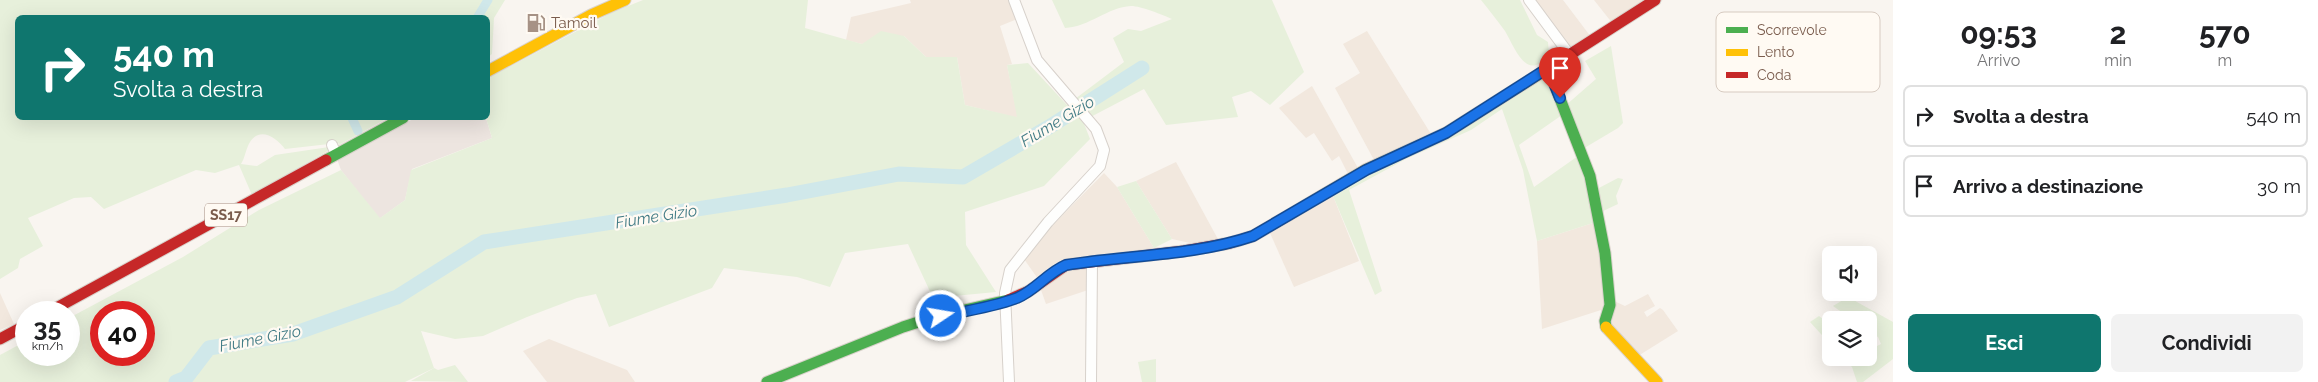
<!DOCTYPE html>
<html lang="it">
<head>
<meta charset="utf-8">
<style>
	:root { --surface:#fff; --page:#f2f2f2; --text:#202124; --muted:#757577; --line:#e0e0e0; --accent:#0f766e }
	body { margin:0; font-family:Raleway,sans-serif; background:var(--page); color:var(--text); height:100vh; display:flex; flex-direction:column; font-size:19px; white-space:nowrap }
	* { box-sizing:border-box; margin:0 }
	p { font-size:16px; color:var(--muted) }
	.icon { flex:none; width:28px; height:28px; fill:none; stroke:currentColor; stroke-width:2; stroke-linecap:round; stroke-linejoin:round }
	.map { position:relative; flex:1; overflow:hidden }
	.panel { display:flex; flex-direction:column; background:var(--surface); width:425px }
	.panel>* { flex:none }
	.banner { position:absolute; left:15px; top:15px; width:475px; height:105px; border-radius:8px; box-shadow:0 5px 20px #0002; background:#0f766e; color:#fff; overflow:hidden }
	.tools { position:absolute; left:1822px; top:246px; display:grid; gap:10px }
	.tools a { display:grid; place-items:center; width:55px; height:55px; border-radius:8px; background:var(--surface); box-shadow:0 5px 20px #0002; font-size:25px }
	.speed { position:absolute; left:15px; top:301px; display:flex; gap:10px; font-size:25px; font-weight:700; text-align:center }
	.speed>* { display:grid; place-content:center; width:65px; height:65px; border-radius:50%; background:var(--surface); box-shadow:0 5px 20px #0002; line-height:1 }
	.speed small { font-size:12px; font-weight:400 }
	.speed .limit { border:8px solid #d22; background:#fff; color:#111 }
	.pin { position:absolute; display:grid; place-items:center; width:42px; height:42px; color:#fff; margin:-51px -21px; border-radius:50% 50% 50% 0; rotate:-45deg; box-shadow:0 0 5px #0007 }
	.pin .icon { rotate:45deg }
	.me { position:absolute; width:55px; margin:-28px; rotate:78deg; stroke-linejoin:round; filter:drop-shadow(0 0 4px #0008) }
	.turn { display:flex; align-items:center; gap:18px; height:105px; padding:0 15px; font-size:22px }
	.turn .icon { width:65px; height:65px; stroke-width:2.5 }
	.turn b { display:block; font-size:35px; line-height:42px }
	.eta { display:flex; justify-content:space-evenly; align-items:center; height:85px; text-align:center }
	.eta b { font-size:30px; font-weight:700; line-height:35px }
	.button { display:flex; gap:10px; margin-top:auto; padding:10px 15px }
	.button a { flex:1; height:58px; border-radius:8px; background:var(--accent); color:#fff; font-size:20px; font-weight:700; line-height:58px; text-align:center }
	.button a+a { background:var(--page); color:var(--text) }
	ul { padding:0; list-style:none }
	li { display:flex; align-items:center; gap:15px; height:62px; margin:0 10px 8px; padding:0 5px; border:2px solid var(--line); border-radius:8px }
	li div { flex:1 }
	li b { display:block; font-size:19px }
	li em { font-style:normal }
	main { display:flex; flex:1; min-height:0 }
	.map>svg:first-child { display:block }
</style>
</head>
<body>
<main>
<div class="map">
<svg width="1893" height="382" viewBox="0 0 1893 382">
	<rect width="100%" height="100%" fill="#f9f5f0"/>
	<!-- residential -->
	<g fill="#f2e8de">
		<path d="M 910,0 L 1018,0 L 1025,16 L 1000,26 L 1012,64 L 1007,65 L 1018,118 L 965,105 L 957,57 L 926,57 L 904,36 L 862,44 L 846,40 L 851,17 L 911,3 Z"/>
		<path d="M 1533,0 L 1563,0 L 1591,37 L 1613,24 L 1594,0 L 1663,0 L 1571,56 Z"/>
		<path d="M 1367,31 L 1431,134 L 1374,160 L 1335,88 L 1360,73 L 1343,44 Z"/>
		<path d="M 1312,86 L 1358,168 L 1348,174 L 1339,156 L 1332,161 L 1314,133 L 1306,138 L 1279,108 Z"/>
		<path d="M 1176,162 L 1219,241 L 1190,243 L 1172,239 L 1136,181 Z"/>
		<path d="M 1104,173 L 1117,187 L 1154,248 L 1089,257 L 1088,290 L 1046,304 L 1036,276 L 1024,259 L 1045,233 Z"/>
		<path d="M 1333,196 L 1359,261 L 1294,287 L 1270,233 Z"/>
		<path d="M 1596,222 L 1612,300 L 1625,306 L 1648,294 L 1655,306 L 1644,312 L 1647,317 L 1660,308 L 1663,310 L 1678,331 L 1638,356 L 1618,339 L 1601,310 L 1542,329 L 1537,241 Z"/>
		<path d="M 0,293 L 14,324 L 0,330 Z"/>
		<path d="M 549,339 L 627,370 L 635,382 L 547,382 L 523,351 Z"/>
	</g>
	<!-- industrial -->
	<path fill="#ede5e0" d="M 415,118 L 486,118 L 492,138 L 412,169 L 405,200 L 379,219 L 341,170 L 337,159 Z"/>
	<!-- green -->
	<g fill="#e7f0db" fill-rule="evenodd">
		<path d="M 0,0 L 505,0 L 494,18 L 492,54 L 488,57 L 488,18 L 18,18 L 18,118 L 388,118 L 339,145 L 338,143 L 285,149 C 277,138 260,126 250,142 C 246,148 245,158 241,164 L 257,166 L 275,155 L 329,147 L 331,149 L 252,195 L 239,165 L 215,173 L 196,170 L 104,209 L 91,197 L 74,198 L 28,218 L 43,246 L 20,259 L 18,268 L 0,279 Z"/>
		<path d="M 643,0 L 808,0 L 805,28 L 862,44 L 881,31 L 904,36 L 926,57 L 957,57 L 965,105 L 1017,117 L 1007,65 L 1028,63 L 1067,105 L 1124,62 L 1113,38 L 1128,29 L 1141,31 L 1172,19 C 1163,15 1141,6 1131,6 C 1108,7 1089,27 1065,28 L 1052,0 L 1272,0 L 1304,72 L 1270,105 L 1251,91 L 1232,97 L 1238,117 L 1166,125 L 1144,89 L 1083,121 L 1090,139 L 1044,186 L 965,212 L 966,245 L 996,292 L 933,298 L 908,244 L 845,253 L 830,287 L 797,277 L 724,268 L 712,288 L 609,327 L 596,294 L 577,298 L 527,317 L 483,336 L 455,339 L 421,331 L 434,368 L 405,382 L 0,382 L 0,355 L 26,341 L 26,355 L 69,355 L 69,318 L 183,257 L 259,210 L 341,170 L 380,218 L 405,200 L 411,170 L 492,138 L 486,118 L 488,118 L 488,78 L 611,13 ZM 101,312 L 144,312 L 144,355 L 101,355 Z"/>
		<path d="M 1481,0 L 1520,0 L 1537,35 L 1548,42 L 1549,54 C 1527,84 1515,48 1505,31 C 1497,20 1489,10 1481,0 Z"/>
		<path d="M 1611,46 L 1623,123 L 1618,128 L 1581,150 L 1565,106 L 1596,79 L 1585,61 Z"/>
		<path d="M 1545,73 L 1562,115 L 1519,145 L 1534,187 L 1578,156 L 1596,222 L 1537,241 L 1523,170 L 1502,109 L 1471,130 L 1406,159 L 1349,190 L 1382,291 L 1375,295 L 1333,196 Z"/>
		<path d="M 1618,178 L 1623,179 L 1616,196 L 1618,204 L 1601,212 L 1597,189 Z"/>
		<path d="M 1136,181 L 1172,239 L 1154,248 L 1117,187 Z"/>
		<path d="M 1848,297 L 1893,322 L 1893,359 L 1863,382 L 1857,382 L 1852,367 L 1843,358 L 1869,358 L 1869,350 L 1881,344 L 1878,337 L 1869,330 L 1869,320 L 1853,320 L 1833,306 Z"/>
		<path d="M 1819,316 L 1831,325 L 1831,345 L 1810,322 Z"/>
		<path d="M 1156,359 L 1156,382 L 1142,382 L 1138,362 Z"/>
		<path d="M 455,365 L 468,382 L 411,381 L 434,368 L 438,370 Z"/>
	</g>
	<g fill="none" stroke-linecap="round" stroke-linejoin="round">
		<!-- canal -->
		<g stroke="#d0e8ea" stroke-width="9">
			<path d="M 477,18 L 488,0"/>
			<path d="M 352,118 L 358,131"/>
		</g>
		<!-- river -->
		<path stroke="#d0e8ea" stroke-width="15" d="M 176,382 L 186,378 L 209,348 L 293,334 L 397,297 L 484,242 L 787,195 L 899,174 L 963,177 L 1049,127 L 1142,68"/>
		<!-- street casing -->
		<g stroke="#d7d1cb" stroke-width="12">
			<g id="street">
				<path d="M 1529,0 L 1569,54"/>
				<path d="M 332,145 L 336,154"/>
				<path d="M 1009,382 L 1005,293 L 1010,270 L 1048,222 L 1100,166 L 1104,150 L 1096,129 L 1037,60 L 1014,0"/>
				<path d="M 1091,382 L 1092,261"/>
			</g>
		</g>
		<!-- fast casing -->
		<g stroke="#d9d2cb" stroke-width="13">
			<g id="fast">
				<path d="M 1548,68 L 1590,176 L 1605,253 L 1610,305 L 1605,321 L 1606,327"/>
				<path d="M 326,160 L 403,118"/>
				<path d="M 767,382 L 903,327 L 934,317 L 1008,300"/>
			</g>
		</g>
		<!-- slow casing -->
		<g stroke="#d9d2cb" stroke-width="13">
			<g id="slow">
				<path d="M 488,71 L 591,15 L 625,0"/>
				<path d="M 1289,215 L 1365,170 L 1446,133 L 1552,66"/>
				<path d="M 1606,327 L 1657,382"/>
			</g>
		</g>
		<!-- jam casing -->
		<g stroke="#d9d2cb" stroke-width="13">
			<g id="jam">
				<path d="M 1552,66 L 1655,0"/>
				<path d="M 1008,300 L 1029,291 L 1066,265 L 1184,251 L 1230,243 L 1253,236 L 1289,215"/>
				<path d="M 49,312 L 326,160"/>
				<path d="M 0,339 L 26,325"/>
			</g>
		</g>
		<!-- street -->
		<use href="#street" stroke="#fefefd" stroke-width="10"/>
		<!-- fast -->
		<use href="#fast" stroke="#4caf50" stroke-width="11"/>
		<!-- slow -->
		<use href="#slow" stroke="#ffc107" stroke-width="11"/>
		<!-- jam -->
		<use href="#jam" stroke="#c62828" stroke-width="11"/>
	</g>
	<g fill="none" stroke-linecap="round" stroke-linejoin="round">
		<!-- route casing -->
		<g stroke="#114b97" stroke-width="12">
			<path id="route" d="M 941,316 C 966,311 993,307 1017,298 C 1036,290 1047,273 1066,265 C 1128,255 1194,256 1253,236 L 1366,170 L 1446,133 L 1548,68 L 1560,98"/>
		</g>
		<!-- route -->
		<use href="#route" stroke="#1a73e8" stroke-width="9"/>
	</g>
	<!-- icons -->
	<defs>
		<g id="fuel-bare" transform="scale(1.5)"><path d="M-5.5-6h7V0h2V4h1.3V-2.5L3-4.5l.8-.8L6-3V5H2.5V1h-1V6h-7ZM-4.2-4.7v3.2H.2V-4.7Z" fill="#a69286" stroke="#fffaf3" stroke-width="2.5" paint-order="stroke"/></g>
	</defs>
	<g fill-rule="evenodd">
		<use href="#fuel-bare" x="536" y="23"/>
	</g>
	<g text-anchor="middle" stroke-width="4.5" stroke-linejoin="round" paint-order="stroke">
		<!-- shield labels -->
		<rect fill="#fffaf3" stroke="#a28b7f" stroke-width="1" x="205" y="203.5" width="42" height="23" rx="4"/>
		<g font-size="14" font-weight="bold" fill="#7a5c4d">
			<text x="226" y="220">SS17</text>
		</g>
		<!-- poi labels -->
		<g font-size="15" fill="#7a5c4d" stroke="#fffaf3" text-anchor="start">
			<text x="551" y="28">Tamoil</text>
		</g>
		<!-- water labels -->
		<g font-size="16" font-style="italic" fill="#437c86" stroke="#fffaf3">
			<text transform="translate(1057 121) rotate(-31)" y="6">Fiume Gizio</text>
			<text transform="translate(656 216) rotate(-9)" y="6">Fiume Gizio</text>
			<text transform="translate(260 338) rotate(-11)" y="6">Fiume Gizio</text>
		</g>
	</g>
	<!-- legend -->
	<rect x="1716" y="12" width="164" height="80" rx="8" fill="#fffaf3" stroke="#d7cbc1" stroke-width="1"/>
	<rect x="1726" y="27" width="22" height="6" fill="#4caf50"/>
	<rect x="1726" y="49" width="22" height="7" fill="#ffc107"/>
	<rect x="1726" y="72" width="22" height="6" fill="#c62828"/>
	<g font-size="14" fill="#7a5c4d">
		<text x="1757" y="35">Scorrevole</text>
		<text x="1757" y="57">Lento</text>
		<text x="1757" y="80">Coda</text>
	</g>
</svg>
<div class="tools">
<a><svg class="icon" aria-label="sound" viewBox="0 0 24 24"><path d="M4 9h4l5-4v14l-5-4H4zM17 9q2 3 0 6"/></svg></a>
<a><svg class="icon" aria-label="layers" viewBox="0 0 24 24"><path d="M12 4l9 5-9 5-9-5zM3 14l9 5 9-5"/></svg></a>
</div>
<div class="speed"><div>35<small>km/h</small></div><div class="limit">40</div></div>
<div class="pin" style="left:1560px;top:98px;background:#d93025"><svg class="icon" aria-label="arrive" viewBox="0 0 24 24"><path d="M6 21V4h12l-3 4 3 4H6"/></svg></div>
<svg class="me" style="left:941px;top:316px" viewBox="-20 -20 40 40"><circle r="17" fill="#1a73e8" stroke="#fff" stroke-width="3"/><path d="M0-11L8 9 0 5-8 9z" fill="#fff"/></svg>
<div class="banner">
<div class="turn"><svg class="icon" aria-label="right" viewBox="0 0 24 24"><path d="M7 20v-9h11M14 6l5 5-5 5"/></svg><div><b>540 m</b>Svolta a destra</div></div>
</div>
</div>
<section class="panel">
<div class="eta">
<div><b>09:53</b><p>Arrivo</p></div>
<div><b>2</b><p>min</p></div>
<div><b>570</b><p>m</p></div>
</div>
<ul>
<li><svg class="icon" aria-label="right" viewBox="0 0 24 24"><path d="M7 20v-9h11M14 6l5 5-5 5"/></svg><div><b>Svolta a destra</b></div><em>540 m</em></li>
<li><svg class="icon" aria-label="arrive" viewBox="0 0 24 24"><path d="M6 21V4h12l-3 4 3 4H6"/></svg><div><b>Arrivo a destinazione</b></div><em>30 m</em></li>
</ul>
<div class="button"><a>Esci</a><a>Condividi</a></div>
</section>
</main>
</body>
</html>
